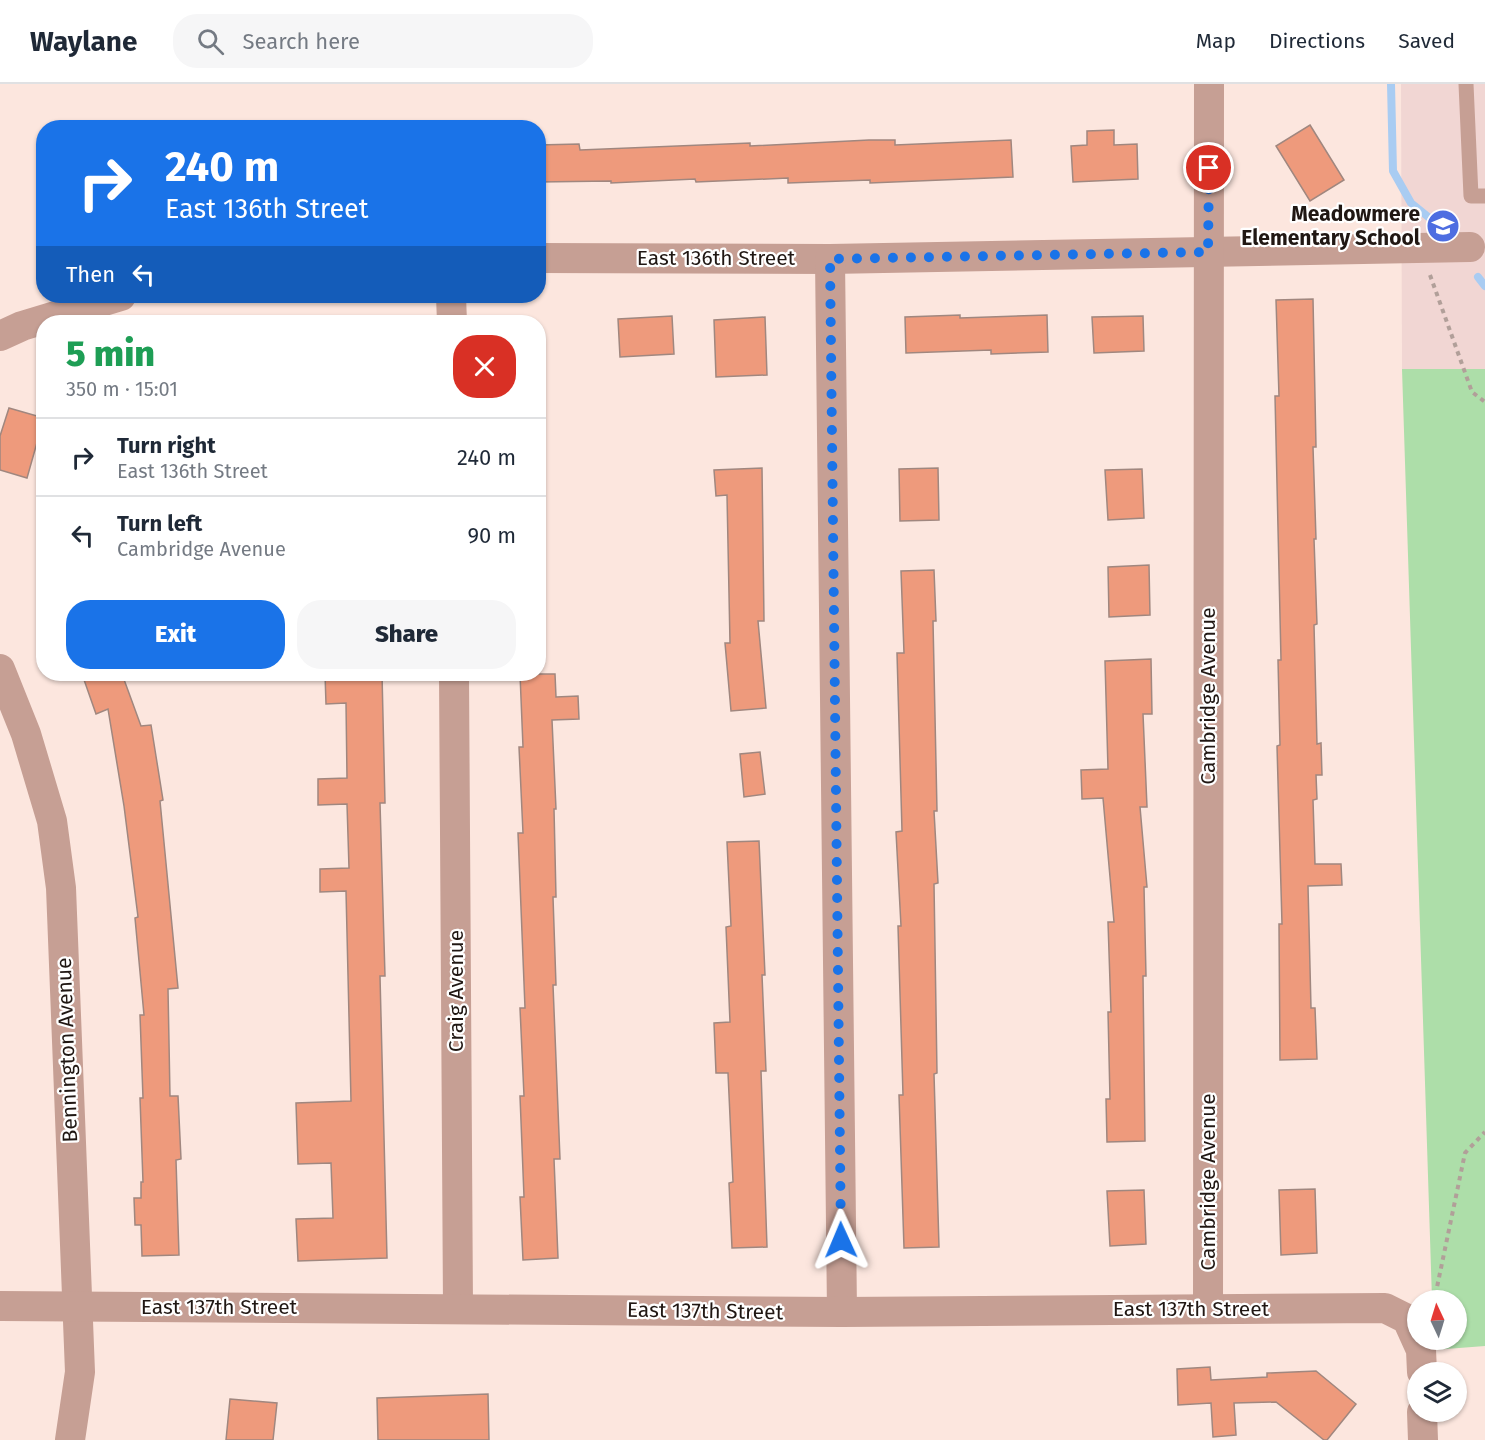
<!DOCTYPE html>
<html lang="en">
<head>
<meta charset="utf-8">
<style>
	:root { --surface:#fff; --page:#f6f6f7; --text:#1f2937; --muted:#747a83; --line:#e0e1e3; --accent:#1a73e8 }
	body { margin:0; font-family:"Fira Sans",sans-serif; background:var(--page); color:var(--text); height:100vh; display:flex; flex-direction:column; font-size:22px; white-space:nowrap }
	* { box-sizing:border-box; margin:0 }
	p { font-size:20px; color:var(--muted) }
	.icon { flex:none; width:33px; height:33px; fill:none; stroke:currentColor; stroke-width:2; stroke-linecap:round; stroke-linejoin:round }
	.map { position:relative; flex:1; overflow:hidden }
	.panel { position:absolute; left:36px; top:231px; width:510px; height:366px; display:flex; flex-direction:column; background:var(--surface); border-radius:24px; box-shadow:0 2px 4px #0004 }
	.panel>* { flex:none }
	.guide { position:absolute; left:36px; top:36px; width:510px; height:183px; border-radius:24px; box-shadow:0 2px 4px #0004; background:#1a73e8; color:#fff; overflow:hidden }
	.needle { width:39px; rotate:356deg }
	.buttons { position:absolute; left:1407px; top:1206px; display:grid; gap:12px }
	.buttons a { display:grid; place-items:center; width:60px; height:60px; border-radius:50%; background:var(--surface); box-shadow:0 2px 4px #0004; font-size:30px }
	.pin { position:absolute; display:grid; place-items:center; width:51px; height:51px; color:#fff; margin:-26px; border:3px solid #fff; border-radius:50%; box-shadow:0 2px 6px #0007 }
	.me { position:absolute; width:66px; margin:-33px; rotate:359deg; stroke-linejoin:round; filter:drop-shadow(0 0 4px #0008) }
	.turn { display:flex; align-items:center; gap:21px; height:126px; padding:0 30px; font-size:27px }
	.turn .icon { width:78px; height:78px; stroke-width:2.5 }
	.turn b { display:block; font-size:42px; line-height:51px }
	.then { display:flex; align-items:center; height:57px; padding:0 30px; background:#0003; gap:12px; font-size:22px }
	.round { display:grid; place-items:center; flex:none; width:63px; height:63px; border-radius:24px; background:var(--page) }
	.head { display:flex; align-items:center; justify-content:space-between; height:102px; padding:0 30px }
	h1 { font-size:36px; font-weight:800; line-height:45px; color:#1e9e55 }
	.action { display:flex; gap:12px; margin-top:auto; padding:12px 30px }
	.action a { flex:1; height:69px; border-radius:24px; background:var(--accent); color:#fff; font-size:24px; font-weight:800; line-height:69px; text-align:center }
	.action a+a { background:var(--page); color:var(--text) }
	ul { padding:0; list-style:none }
	li { display:flex; align-items:center; gap:18px; height:78px; padding:0 30px; border-top:2px solid var(--line) }
	li div { flex:1 }
	li b { display:block; font-size:22px }
	li em { font-style:normal }
	header { display:flex; align-items:center; gap:36px; box-sizing:border-box; height:84px; padding:0 30px; background:var(--surface); border-bottom:2px solid var(--line) }
	header strong { font-size:28px }
	nav { display:flex; gap:33px; margin-inline-start:auto; font-size:21px }
	.search { width:420px; height:54px; background:var(--page); display:flex; align-items:center; gap:15px; box-sizing:border-box; padding:0 21px; border-radius:24px; color:var(--muted); font-size:22px }
	.map>svg:first-child { display:block }
</style>
</head>
<body>
<header>
<strong>Waylane</strong>
<div class="search"><svg class="icon" aria-label="search" viewBox="0 0 24 24"><circle cx="10" cy="10" r="6"/><path d="M15 15l6 6"/></svg>Search here</div>
<nav><a>Map</a><a>Directions</a><a>Saved</a></nav>
</header>
<div class="map">
<svg width="1485" height="1356" viewBox="0 0 1485 1356">
	<rect width="100%" height="100%" fill="#fce6de"/>
	<!-- education -->
	<path fill="#f1d6d3" d="M 1401,0 L 1485,0 L 1485,285 L 1402,285 Z"/>
	<!-- green -->
	<path fill="#addea9" d="M 1402,285 L 1485,285 L 1485,1262 L 1433,1266 L 1433,1256 L 1456,1256 L 1456,1216 L 1432,1216 Z"/>
	<g fill="none" stroke-linecap="round" stroke-linejoin="round">
		<!-- stream -->
		<g stroke="#a9ccf2" stroke-width="8">
			<path d="M 1391,0 L 1393,87 L 1411,119 L 1432,136"/>
			<path d="M 1478,193 L 1485,202"/>
		</g>
	</g>
	<!-- building -->
	<g fill="#ee9a7c" stroke="#a0877f" stroke-width="1.5">
		<path d="M 1310,41 L 1344,96 L 1310,117 L 1276,62 Z"/>
		<path d="M 1114,46 L 1114,61 L 1137,60 L 1138,95 L 1073,98 L 1071,62 L 1087,61 L 1087,47 Z"/>
		<path d="M 869,56 L 895,56 L 895,61 L 1011,56 L 1013,93 L 870,99 L 870,96 L 788,99 L 788,94 L 696,98 L 695,95 L 611,99 L 611,97 L 538,98 L 538,61 L 579,60 L 580,66 L 750,59 L 750,62 Z"/>
		<path d="M 1313,215 L 1316,363 L 1313,363 L 1316,455 L 1314,455 L 1317,540 L 1314,541 L 1317,660 L 1321,659 L 1322,691 L 1316,691 L 1317,715 L 1313,716 L 1315,780 L 1341,780 L 1342,801 L 1308,802 L 1311,924 L 1315,924 L 1317,975 L 1280,976 L 1279,840 L 1282,840 L 1277,662 L 1280,661 L 1278,576 L 1281,576 L 1275,312 L 1279,312 L 1276,216 Z"/>
		<path d="M 960,231 L 960,234 L 1047,231 L 1048,268 L 991,270 L 991,266 L 906,269 L 905,233 Z"/>
		<path d="M 672,232 L 674,270 L 620,273 L 618,235 Z"/>
		<path d="M 1143,232 L 1144,267 L 1094,269 L 1092,233 Z"/>
		<path d="M 765,233 L 767,291 L 716,293 L 714,236 Z"/>
		<path d="M 9,324 L 44,334 L 27,394 L 0,386 L 0,352 Z"/>
		<path d="M 762,384 L 764,537 L 758,537 L 766,624 L 731,627 L 725,559 L 730,559 L 727,411 L 716,412 L 714,386 Z"/>
		<path d="M 938,384 L 939,436 L 900,437 L 899,385 Z"/>
		<path d="M 1142,385 L 1144,434 L 1108,436 L 1105,386 Z"/>
		<path d="M 1149,481 L 1150,531 L 1109,533 L 1108,483 Z"/>
		<path d="M 934,486 L 936,537 L 933,537 L 937,727 L 934,727 L 938,799 L 934,800 L 937,989 L 934,990 L 939,1163 L 904,1164 L 899,1011 L 903,1011 L 898,842 L 901,842 L 896,748 L 902,747 L 897,569 L 904,569 L 901,487 Z"/>
		<path d="M 1151,575 L 1152,630 L 1143,630 L 1147,723 L 1140,723 L 1147,803 L 1144,803 L 1146,892 L 1143,892 L 1145,1057 L 1107,1058 L 1106,1015 L 1110,1015 L 1108,928 L 1111,928 L 1108,838 L 1114,838 L 1103,714 L 1082,715 L 1081,686 L 1108,685 L 1105,577 Z"/>
		<path d="M 82,590 L 122,590 L 141,642 L 151,641 L 163,716 L 160,717 L 178,904 L 168,905 L 170,1012 L 178,1012 L 181,1075 L 176,1076 L 179,1171 L 142,1172 L 141,1141 L 135,1141 L 134,1114 L 141,1114 L 141,1098 L 143,1098 L 140,1014 L 143,1014 L 140,931 L 144,931 L 135,834 L 138,833 L 124,722 L 108,625 L 96,630 Z"/>
		<path d="M 325,590 L 382,590 L 385,719 L 380,719 L 385,892 L 380,892 L 387,1174 L 298,1177 L 296,1135 L 333,1134 L 331,1079 L 298,1080 L 296,1019 L 351,1017 L 346,807 L 320,808 L 320,785 L 349,784 L 347,720 L 318,721 L 318,695 L 347,694 L 346,619 L 326,620 Z"/>
		<path d="M 520,590 L 555,590 L 556,613 L 578,612 L 579,635 L 552,636 L 556,725 L 554,725 L 556,813 L 553,813 L 556,901 L 553,901 L 560,1075 L 554,1075 L 558,1174 L 523,1176 L 520,1113 L 524,1113 L 520,1012 L 524,1012 L 520,924 L 525,924 L 518,749 L 523,749 L 519,663 L 523,663 Z"/>
		<path d="M 760,668 L 765,710 L 744,713 L 740,670 Z"/>
		<path d="M 759,757 L 765,891 L 762,891 L 766,987 L 761,987 L 767,1163 L 732,1164 L 729,1099 L 733,1098 L 728,989 L 716,989 L 714,939 L 730,938 L 726,843 L 731,842 L 727,758 Z"/>
		<path d="M 1315,1105 L 1317,1169 L 1281,1171 L 1279,1106 Z"/>
		<path d="M 1144,1106 L 1146,1160 L 1110,1162 L 1107,1107 Z"/>
		<path d="M 1210,1283 L 1211,1296 L 1267,1293 L 1267,1289 L 1316,1287 L 1356,1320 L 1327,1356 L 1324,1356 L 1276,1318 L 1234,1319 L 1236,1351 L 1213,1353 L 1211,1319 L 1178,1321 L 1177,1285 Z"/>
		<path d="M 488,1310 L 489,1356 L 378,1356 L 377,1314 Z"/>
		<path d="M 230,1315 L 277,1319 L 273,1356 L 226,1356 Z"/>
	</g>
	<g fill="none" stroke-linecap="round" stroke-linejoin="round">
		<!-- path -->
		<g stroke="#b19f99" stroke-width="4" stroke-dasharray="4.5 4.5" stroke-linecap="butt">
			<path d="M 1430,191 L 1472,308 L 1485,318"/>
			<path d="M 1427,1216 L 1436,1208 L 1465,1069 L 1485,1048"/>
		</g>
		<!-- lane -->
		<path stroke="#c69f94" stroke-width="15" d="M 1466,0 L 1471,112 L 1485,112"/>
		<!-- street -->
		<g stroke="#c69f94" stroke-width="30">
			<path d="M 538,174 L 830,175 L 1470,163"/>
			<path d="M 830,175 L 842,1228"/>
			<path d="M 451,212 L 452,238"/>
			<path d="M 0,252 L 22,242 L 121,212"/>
			<path d="M 0,585 L 26,650 L 52,737 L 61,804 L 80,1288 L 70,1356"/>
			<path d="M 454,590 L 458,1224"/>
			<path d="M 0,1222 L 842,1228 L 1385,1224 L 1407,1235 L 1421,1266 L 1422,1288"/>
			<path d="M 1208,1225 L 1209,0"/>
			<path d="M 1422,1328 L 1423,1356"/>
		</g>
	</g>
	<g fill="none" stroke-linecap="round" stroke-linejoin="round">
		<!-- route -->
		<path stroke="#1a73e8" stroke-width="10" stroke-dasharray="0 18" d="M 841,1156 L 830,175 L 1208,168 L 1209,84"/>
	</g>
	<!-- icons -->
	<defs>
		<g id="school-disc" transform="scale(1.725)"><circle r="9.5" fill="#4d6de1" stroke="#fff"/><path d="M0-5L7-2L0 1L-7-2ZM-4 1L0 2.5L4 1V4Q0 6-4 4Z" fill="#fff"/></g>
	</defs>
	<g fill-rule="evenodd">
		<use href="#school-disc" x="1443" y="142"/>
	</g>
	<g text-anchor="middle" stroke-width="4.5" stroke-linejoin="round" paint-order="stroke">
		<!-- poi labels -->
		<g font-size="21" font-weight="bold" fill="#201713" stroke="#fff" text-anchor="end">
			<text x="1420" y="137">Meadowmere<tspan x="1420" dy="24">Elementary School</tspan></text>
		</g>
		<!-- street labels -->
		<g font-size="21" fill="#201713" stroke="#fff">
			<text x="716" y="181">East 136th Street</text>
			<text transform="translate(1208 612) rotate(-90)" y="7">Cambridge Avenue</text>
			<text transform="translate(456 907) rotate(-90)" y="7">Craig Avenue</text>
			<text transform="translate(67 966) rotate(-92)" y="7">Bennington Avenue</text>
			<text transform="translate(1208 1098) rotate(-90)" y="7">Cambridge Avenue</text>
			<text x="219" y="1230">East 137th Street</text>
			<text x="1191" y="1232">East 137th Street</text>
			<text transform="translate(705 1227) rotate(1)" y="7">East 137th Street</text>
		</g>
	</g>
</svg>
<div class="buttons">
<a><svg class="needle" viewBox="-14 -14 28 28"><path d="M0-13l5 13h-10z" fill="#e53935"/><path d="M0 13l5-13h-10z" fill="#747a83"/></svg></a>
<a><svg class="icon" aria-label="layers" viewBox="0 0 24 24"><path d="M12 4l9 5-9 5-9-5zM3 14l9 5 9-5"/></svg></a>
</div>
<div class="pin" style="left:1209px;top:84px;background:#d93025"><svg class="icon" aria-label="arrive" viewBox="0 0 24 24"><path d="M6 21V4h12l-3 4 3 4H6"/></svg></div>
<svg class="me" style="left:841px;top:1156px" viewBox="-20 -20 40 40"><path d="M0-17L14 15 0 8-14 15z" fill="#1a73e8" stroke="#fff" stroke-width="4"/></svg>
<div class="guide">
<div class="turn"><svg class="icon" aria-label="right" viewBox="0 0 24 24"><path d="M7 20v-9h11M14 6l5 5-5 5"/></svg><div><b>240 m</b>East 136th Street</div></div>
<div class="then">Then<svg class="icon" aria-label="left" viewBox="0 0 24 24"><path d="M17 20v-9H6M10 6l-5 5 5 5"/></svg></div>
</div>
<section class="panel">
<div class="head"><div><h1>5 min</h1><p>350 m · 15:01</p></div><a class="round" style="background:#d93025;color:#fff"><svg class="icon" aria-label="close" viewBox="0 0 24 24"><path d="M6 6l12 12M18 6L6 18"/></svg></a></div>
<ul>
<li><svg class="icon" aria-label="right" viewBox="0 0 24 24"><path d="M7 20v-9h11M14 6l5 5-5 5"/></svg><div><b>Turn right</b><p>East 136th Street</p></div><em>240 m</em></li>
<li><svg class="icon" aria-label="left" viewBox="0 0 24 24"><path d="M17 20v-9H6M10 6l-5 5 5 5"/></svg><div><b>Turn left</b><p>Cambridge Avenue</p></div><em>90 m</em></li>
</ul>
<div class="action"><a>Exit</a><a>Share</a></div>
</section>
</div>
</body>
</html>
